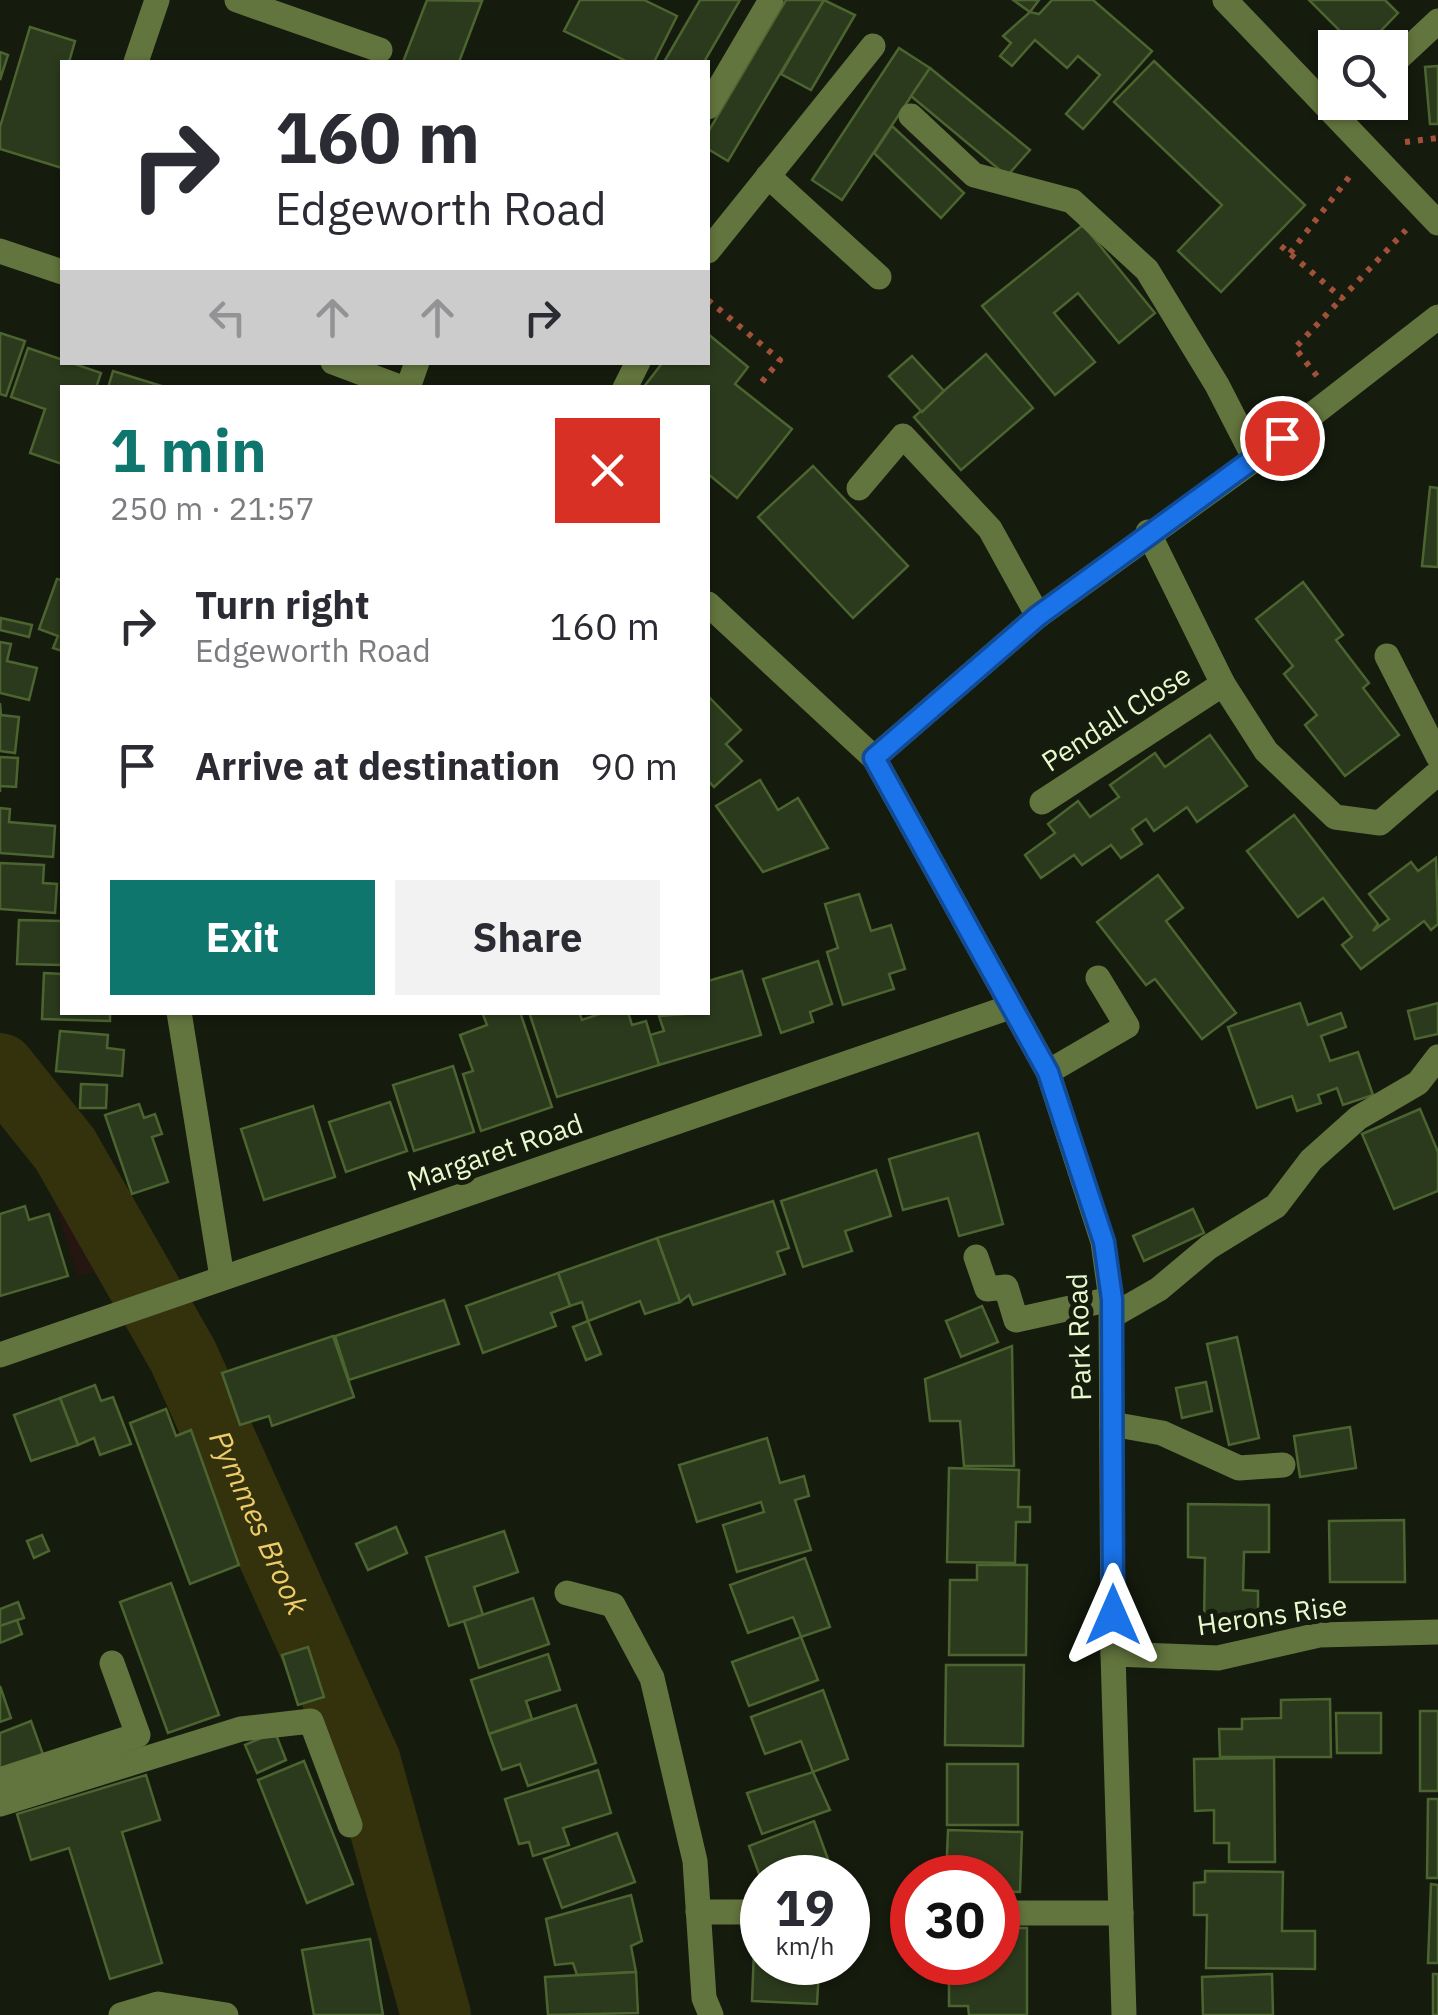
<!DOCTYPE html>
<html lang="en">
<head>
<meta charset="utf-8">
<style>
	:root { --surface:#fff; --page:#f2f2f3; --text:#2b2b33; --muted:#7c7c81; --accent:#0f766e }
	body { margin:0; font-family:"IBM Plex Sans",sans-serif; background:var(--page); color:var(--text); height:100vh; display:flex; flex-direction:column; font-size:38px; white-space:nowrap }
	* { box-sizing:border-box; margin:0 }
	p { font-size:32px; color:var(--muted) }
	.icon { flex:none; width:55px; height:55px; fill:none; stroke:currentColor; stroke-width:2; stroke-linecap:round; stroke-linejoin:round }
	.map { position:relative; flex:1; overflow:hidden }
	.details { position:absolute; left:60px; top:385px; width:650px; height:630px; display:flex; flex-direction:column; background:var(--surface); border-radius:0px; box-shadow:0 2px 8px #0004 }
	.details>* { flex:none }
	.banner { position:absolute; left:60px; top:60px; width:650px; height:305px; border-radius:0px; box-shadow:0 2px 8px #0004; background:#fff; color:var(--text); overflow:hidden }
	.buttons { position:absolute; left:1318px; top:30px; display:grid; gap:20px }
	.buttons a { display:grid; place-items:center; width:90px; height:90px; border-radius:0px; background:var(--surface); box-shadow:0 2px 8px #0004; font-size:50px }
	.speed { position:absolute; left:740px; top:1855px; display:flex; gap:20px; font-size:50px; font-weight:700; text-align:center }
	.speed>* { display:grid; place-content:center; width:130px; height:130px; border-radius:50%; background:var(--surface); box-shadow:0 2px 8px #0004; line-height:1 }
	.speed small { font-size:25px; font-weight:400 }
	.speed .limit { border:15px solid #d22; background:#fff; color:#111 }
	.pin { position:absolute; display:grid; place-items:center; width:85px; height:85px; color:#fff; margin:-42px; border:5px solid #fff; border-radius:50%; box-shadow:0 2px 10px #0007 }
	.me { position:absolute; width:110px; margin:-55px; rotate:0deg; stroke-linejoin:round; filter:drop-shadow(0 0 8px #0008) }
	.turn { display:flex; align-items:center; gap:35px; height:210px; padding:0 50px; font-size:45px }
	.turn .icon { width:130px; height:130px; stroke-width:2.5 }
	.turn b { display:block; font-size:70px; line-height:85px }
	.lanes { display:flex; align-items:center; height:95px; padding:0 50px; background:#0003; justify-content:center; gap:50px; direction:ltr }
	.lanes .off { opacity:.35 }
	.round { display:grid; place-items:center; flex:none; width:105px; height:105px; border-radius:0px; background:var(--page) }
	.overview { display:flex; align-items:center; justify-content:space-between; height:170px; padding:0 50px }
	h1 { font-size:60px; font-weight:700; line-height:75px; color:var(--accent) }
	.action { display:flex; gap:20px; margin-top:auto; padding:20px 50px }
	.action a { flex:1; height:115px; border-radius:0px; background:var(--accent); color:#fff; font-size:40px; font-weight:700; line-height:115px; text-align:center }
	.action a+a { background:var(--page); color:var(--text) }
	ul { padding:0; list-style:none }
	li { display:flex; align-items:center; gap:30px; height:140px; padding:0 50px }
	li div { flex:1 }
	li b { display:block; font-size:38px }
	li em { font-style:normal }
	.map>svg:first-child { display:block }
</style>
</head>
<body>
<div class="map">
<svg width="1438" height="2015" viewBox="0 0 1438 2015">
	<rect width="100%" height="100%" fill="#151b0d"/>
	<!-- green -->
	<path fill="#251611" d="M 71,1113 L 106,1170 L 140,1259 L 78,1277 L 43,1167 L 38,1117 Z"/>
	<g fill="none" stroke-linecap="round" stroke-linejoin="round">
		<!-- river -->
		<path stroke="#34310d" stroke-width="70" id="s1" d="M 0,1068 L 65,1149 L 183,1356 L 366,1762 L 436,2015"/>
	</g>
	<!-- building -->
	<g fill="#2b3a1c" stroke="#4b6430" stroke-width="2.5">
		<path d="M 427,0 L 482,1 L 459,62 L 403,62 Z"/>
		<path d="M 580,0 L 644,0 L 677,16 L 654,62 L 628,62 L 564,31 Z"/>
		<path d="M 700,0 L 740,0 L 704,62 L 664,62 Z"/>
		<path d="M 786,0 L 824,0 L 728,161 L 708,149 L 708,132 Z"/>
		<path d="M 824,0 L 855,15 L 811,90 L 781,74 Z"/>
		<path d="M 1013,0 L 1039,0 L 1030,12 Z"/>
		<path d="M 1052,0 L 1093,0 L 1152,51 L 1083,129 L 1066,114 L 1100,75 L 1078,56 L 1067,68 L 1035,40 L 1012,66 L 1000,56 L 1011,43 L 1003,36 L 1030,12 L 1039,14 Z"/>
		<path d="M 1309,0 L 1385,0 L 1398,13 L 1364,48 L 1357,48 Z"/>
		<path d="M 30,27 L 75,41 L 69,62 L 62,62 L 62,168 L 0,149 L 0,127 Z"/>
		<path d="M 899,48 L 930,68 L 842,200 L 812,180 Z"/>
		<path d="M 0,52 L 8,55 L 0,80 Z"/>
		<path d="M 1154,61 L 1305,205 L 1221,292 L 1178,251 L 1222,205 L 1114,102 Z"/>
		<path d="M 1438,66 L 1438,124 L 1430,124 L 1425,67 Z"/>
		<path d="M 930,68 L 1030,150 L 1007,176 L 911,96 Z"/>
		<path d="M 892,126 L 964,193 L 941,218 L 874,153 Z"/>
		<path d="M 1083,225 L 1155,313 L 1119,343 L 1078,293 L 1054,313 L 1095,362 L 1055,395 L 982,306 Z"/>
		<path d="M 0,333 L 25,341 L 6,396 L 0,394 Z"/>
		<path d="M 708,334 L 748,367 L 735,384 L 792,429 L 737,498 L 708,474 L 708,388 L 643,388 L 663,362 L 708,362 Z"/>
		<path d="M 28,348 L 101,373 L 96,388 L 62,388 L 62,464 L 30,453 L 45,409 L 11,397 Z"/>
		<path d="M 986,354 L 1033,408 L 961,470 L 914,417 Z"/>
		<path d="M 912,356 L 944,391 L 922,412 L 889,376 Z"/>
		<path d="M 113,371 L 168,388 L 108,388 Z"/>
		<path d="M 813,466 L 908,566 L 853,618 L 758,517 Z"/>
		<path d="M 1430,487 L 1438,488 L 1438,567 L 1422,566 Z"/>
		<path d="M 57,579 L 62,580 L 62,651 L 53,648 L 58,636 L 39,629 Z"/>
		<path d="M 1303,582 L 1343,635 L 1336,640 L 1369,683 L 1363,688 L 1399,735 L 1345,776 L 1305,725 L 1317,715 L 1284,674 L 1293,666 L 1256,619 Z"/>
		<path d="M 1,618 L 32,625 L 29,637 L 0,630 Z"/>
		<path d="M 0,642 L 11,644 L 7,661 L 37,668 L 29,700 L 0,693 Z"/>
		<path d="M 708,696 L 741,730 L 726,744 L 742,761 L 714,787 L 708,781 Z"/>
		<path d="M 0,703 L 1,715 L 19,717 L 15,753 L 0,751 Z"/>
		<path d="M 1210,735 L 1247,786 L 1197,822 L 1187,807 L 1154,831 L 1146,819 L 1132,829 L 1142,844 L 1121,858 L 1111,845 L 1082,865 L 1074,855 L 1041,878 L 1025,855 L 1055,833 L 1048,824 L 1078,801 L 1090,817 L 1119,797 L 1110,785 L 1155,753 L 1165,767 Z"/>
		<path d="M 0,757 L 18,758 L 16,787 L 0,786 L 0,792 Z"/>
		<path d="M 760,780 L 778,810 L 798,798 L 828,848 L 763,872 L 716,806 Z"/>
		<path d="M 0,808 L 10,809 L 9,822 L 55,826 L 53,857 L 0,853 Z"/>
		<path d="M 1294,815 L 1378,924 L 1373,931 L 1389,919 L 1369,894 L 1411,862 L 1418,871 L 1436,858 L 1438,924 L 1431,930 L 1424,921 L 1361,969 L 1342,945 L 1352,937 L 1323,898 L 1298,917 L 1247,851 Z"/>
		<path d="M 0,863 L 44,865 L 43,883 L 57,884 L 55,913 L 0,909 Z"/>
		<path d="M 1158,875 L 1183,908 L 1166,921 L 1236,1013 L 1202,1039 L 1155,979 L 1146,985 L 1097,922 Z"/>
		<path d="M 859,894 L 871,931 L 891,925 L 905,969 L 889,974 L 894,989 L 843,1005 L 827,952 L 838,948 L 825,904 Z"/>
		<path d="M 19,920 L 62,921 L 62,965 L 17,964 Z"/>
		<path d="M 818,961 L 832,1004 L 810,1012 L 813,1022 L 781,1033 L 763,979 Z"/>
		<path d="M 742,971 L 761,1035 L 659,1065 L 650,1035 L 664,1031 L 659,1016 L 708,1012 L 708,981 Z"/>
		<path d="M 44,973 L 62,974 L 62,1012 L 110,1012 L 110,1021 L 42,1019 Z"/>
		<path d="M 1300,1003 L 1308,1025 L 1341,1013 L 1346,1027 L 1321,1036 L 1330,1061 L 1358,1052 L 1373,1095 L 1343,1105 L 1337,1088 L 1318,1095 L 1321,1103 L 1297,1111 L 1292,1096 L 1257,1108 L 1228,1027 Z"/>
		<path d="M 1438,1003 L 1438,1034 L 1415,1039 L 1408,1011 Z"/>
		<path d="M 482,1012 L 520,1012 L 552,1107 L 481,1131 L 463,1074 L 473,1071 L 460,1035 L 487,1025 Z"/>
		<path d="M 529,1012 L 579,1012 L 582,1020 L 605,1012 L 628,1012 L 632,1025 L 646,1021 L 659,1065 L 557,1097 Z"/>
		<path d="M 60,1031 L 108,1035 L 107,1048 L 124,1050 L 122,1076 L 56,1071 Z"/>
		<path d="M 453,1066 L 474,1132 L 414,1151 L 393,1085 Z"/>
		<path d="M 81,1084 L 107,1085 L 106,1108 L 80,1108 Z"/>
		<path d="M 390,1102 L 407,1151 L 346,1172 L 329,1122 Z"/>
		<path d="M 139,1104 L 144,1118 L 155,1114 L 162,1134 L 152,1137 L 168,1182 L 132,1194 L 105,1115 Z"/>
		<path d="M 313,1106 L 335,1177 L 264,1200 L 241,1129 Z"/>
		<path d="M 1420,1109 L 1438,1152 L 1438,1191 L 1394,1209 L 1362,1134 Z"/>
		<path d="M 978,1133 L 1003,1224 L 959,1236 L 948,1198 L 903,1210 L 889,1159 Z"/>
		<path d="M 876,1170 L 891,1216 L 845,1231 L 852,1251 L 803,1267 L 781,1201 Z"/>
		<path d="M 773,1201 L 789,1248 L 777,1252 L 785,1274 L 693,1305 L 689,1295 L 680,1302 L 657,1238 Z"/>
		<path d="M 25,1206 L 29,1220 L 49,1214 L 68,1276 L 0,1296 L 0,1214 Z"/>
		<path d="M 1193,1209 L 1204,1233 L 1144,1261 L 1133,1236 Z"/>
		<path d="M 657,1238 L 680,1302 L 645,1314 L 640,1301 L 588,1321 L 582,1302 L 570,1306 L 558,1273 Z"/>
		<path d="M 558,1273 L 570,1306 L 551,1313 L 556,1326 L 483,1353 L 466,1306 Z"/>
		<path d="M 444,1300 L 459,1344 L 349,1380 L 335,1336 Z"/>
		<path d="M 982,1306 L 998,1342 L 961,1357 L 946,1321 Z"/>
		<path d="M 588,1321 L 601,1354 L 586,1360 L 573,1327 Z"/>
		<path d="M 333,1336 L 354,1397 L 272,1426 L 269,1416 L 240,1425 L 222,1373 Z"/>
		<path d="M 1237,1337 L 1259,1438 L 1229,1445 L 1207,1344 Z"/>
		<path d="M 1012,1346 L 1014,1466 L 964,1466 L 960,1421 L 930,1421 L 925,1379 Z"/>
		<path d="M 1206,1382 L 1212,1411 L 1182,1418 L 1176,1388 Z"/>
		<path d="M 95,1385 L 101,1401 L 113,1397 L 131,1444 L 100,1455 L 94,1438 L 78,1445 L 60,1398 Z"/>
		<path d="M 60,1398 L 78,1445 L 31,1461 L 14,1415 Z"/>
		<path d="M 166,1409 L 176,1436 L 191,1430 L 239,1565 L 190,1584 L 130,1423 Z"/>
		<path d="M 1350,1427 L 1356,1468 L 1300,1477 L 1294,1436 Z"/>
		<path d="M 767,1438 L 780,1483 L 804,1476 L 809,1496 L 795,1500 L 811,1550 L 737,1572 L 723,1525 L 764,1512 L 761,1502 L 697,1522 L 679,1465 Z"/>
		<path d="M 949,1468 L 1019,1470 L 1018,1507 L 1030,1507 L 1030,1522 L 1016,1522 L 1015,1563 L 947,1562 Z"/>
		<path d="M 1188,1504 L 1269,1505 L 1269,1552 L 1244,1552 L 1243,1590 L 1258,1591 L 1258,1623 L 1204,1622 L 1205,1558 L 1188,1557 Z"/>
		<path d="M 1404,1520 L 1405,1582 L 1330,1582 L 1329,1521 Z"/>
		<path d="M 396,1527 L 407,1553 L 368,1570 L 356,1544 Z"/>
		<path d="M 504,1531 L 518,1572 L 474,1587 L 483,1615 L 449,1626 L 426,1557 Z"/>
		<path d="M 42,1535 L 49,1551 L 34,1558 L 27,1541 Z"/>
		<path d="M 805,1558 L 830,1627 L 801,1637 L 793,1617 L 748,1633 L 730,1585 Z"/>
		<path d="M 977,1565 L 1027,1565 L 1026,1655 L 949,1655 L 950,1580 L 977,1580 Z"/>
		<path d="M 171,1583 L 219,1715 L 168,1733 L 120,1602 Z"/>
		<path d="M 533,1598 L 549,1644 L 479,1668 L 464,1621 Z"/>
		<path d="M 18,1602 L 24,1618 L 0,1626 L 0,1609 Z"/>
		<path d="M 17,1620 L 22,1634 L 0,1643 L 0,1626 Z"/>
		<path d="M 801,1637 L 818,1680 L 749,1706 L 732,1662 Z"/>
		<path d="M 308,1647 L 324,1697 L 298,1705 L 282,1655 Z"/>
		<path d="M 548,1654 L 560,1690 L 526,1701 L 532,1719 L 489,1734 L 471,1680 Z"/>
		<path d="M 946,1665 L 1024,1665 L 1023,1746 L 945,1745 Z"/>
		<path d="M 0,1686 L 11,1718 L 0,1722 Z"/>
		<path d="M 823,1690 L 848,1759 L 813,1772 L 801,1741 L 765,1754 L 751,1717 Z"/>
		<path d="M 1330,1699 L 1331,1757 L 1220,1757 L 1219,1729 L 1242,1729 L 1242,1719 L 1281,1718 L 1281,1700 Z"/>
		<path d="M 576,1705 L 596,1763 L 528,1786 L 520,1764 L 502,1770 L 489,1734 Z"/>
		<rect x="1420" y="1711" width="18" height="80"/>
		<path d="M 1336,1713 L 1381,1713 L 1381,1753 L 1337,1753 Z"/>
		<path d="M 31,1721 L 45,1760 L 0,1776 L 0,1733 Z"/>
		<path d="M 275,1732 L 286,1760 L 257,1773 L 245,1745 Z"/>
		<path d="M 1274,1758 L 1275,1862 L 1229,1862 L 1229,1843 L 1214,1843 L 1214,1810 L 1195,1811 L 1194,1759 Z"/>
		<path d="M 304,1761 L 353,1884 L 307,1903 L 258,1780 Z"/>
		<rect x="947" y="1764" width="71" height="61"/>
		<path d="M 598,1770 L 611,1813 L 563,1828 L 569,1845 L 533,1856 L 529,1842 L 519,1844 L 505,1799 Z"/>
		<path d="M 813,1772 L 830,1810 L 762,1834 L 747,1793 Z"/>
		<path d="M 146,1775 L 160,1820 L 122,1832 L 162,1963 L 110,1979 L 69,1848 L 31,1860 L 17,1814 Z"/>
		<path d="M 1428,1799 L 1438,1799 L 1438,1878 L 1427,1878 Z"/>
		<path d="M 814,1821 L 835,1878 L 793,1875 L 762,1878 L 762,1882 L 749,1846 Z"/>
		<path d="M 948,1830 L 1022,1832 L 1020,1892 L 998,1891 L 998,1878 L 946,1878 Z"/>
		<path d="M 617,1833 L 635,1882 L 562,1908 L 544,1859 Z"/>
		<path d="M 1205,1871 L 1283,1872 L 1282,1931 L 1315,1931 L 1315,1969 L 1206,1968 L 1207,1915 L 1194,1915 L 1194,1883 L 1205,1882 Z"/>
		<path d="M 1431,1884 L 1438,1885 L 1438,1963 L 1428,1963 Z"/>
		<path d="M 631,1895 L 642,1941 L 631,1946 L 636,1972 L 577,1975 L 573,1963 L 555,1965 L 546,1919 Z"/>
		<rect x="848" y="1896" width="9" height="33"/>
		<path d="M 895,1898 L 912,1899 L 912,1925 L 893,1924 Z"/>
		<path d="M 755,1925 L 762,1925 L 762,1962 L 801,1962 L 801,1969 L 819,1970 L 817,2004 L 752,2001 Z"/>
		<path d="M 998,1928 L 1027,1928 L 1027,2015 L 969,2015 L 968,2006 L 949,2006 L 949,1962 L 998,1962 Z"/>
		<path d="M 370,1939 L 383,2015 L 314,2015 L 302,1950 Z"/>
		<path d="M 636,1972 L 638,2013 L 548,2015 L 545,1977 Z"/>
		<path d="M 1272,1974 L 1273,2015 L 1203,2015 L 1202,1977 Z"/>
		<rect x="1433" y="1974" width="5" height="41"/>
	</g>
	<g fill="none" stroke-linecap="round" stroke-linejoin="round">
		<!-- path -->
		<g stroke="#a1513a" stroke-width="6" stroke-dasharray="5 8" stroke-linecap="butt">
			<path d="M 1405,142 L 1438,138"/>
			<path d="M 1281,246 L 1342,298 L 1406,230"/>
			<path d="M 1290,253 L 1350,176"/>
			<path d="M 708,300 L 780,360 L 761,383"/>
			<path d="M 1317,376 L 1295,348 L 1342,298"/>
		</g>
		<!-- minor -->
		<g stroke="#63753e" stroke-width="25">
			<path d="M 237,0 L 380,50"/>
			<path d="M 1225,0 L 1438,223"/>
			<path d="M 136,62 L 157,0"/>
			<path d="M 1390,66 L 1438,21"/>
			<path d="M 708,107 L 771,0"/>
			<path d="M 911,116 L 974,175 L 1072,201 L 1147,270 L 1217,385 L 1255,459"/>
			<path d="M 768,176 L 879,277"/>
			<path d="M 0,251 L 62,272"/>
			<path d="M 708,251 L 873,46"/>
			<path d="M 333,362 L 402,388"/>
			<path d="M 408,388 L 417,362"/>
			<path d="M 625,388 L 638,362"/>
			<path d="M 859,488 L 903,436 L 990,529 L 1038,616"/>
			<path d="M 1148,532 L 1223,684 L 1266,751 L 1335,817 L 1380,823 L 1438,773"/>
			<path d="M 708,604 L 874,758 L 1048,1072 L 1103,1242 L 1111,1299 L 1113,1654 L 1124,2015"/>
			<path d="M 1387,656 L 1438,756"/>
			<path d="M 874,758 L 1038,616 L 1255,459 L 1438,317"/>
			<path d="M 1042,802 L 1223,684"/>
			<path d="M 179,1012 L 222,1277"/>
			<path d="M 1048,1072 L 1127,1026 L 1098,978"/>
			<path d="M 976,1257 L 987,1289 L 1006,1287 L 1016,1320 L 1111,1299"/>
			<path d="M 1112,1316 L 1159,1289 L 1209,1247 L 1276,1206 L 1311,1160 L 1358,1118 L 1418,1083 L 1438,1057"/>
			<path d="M 0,1355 L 1010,1007"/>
			<path d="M 1112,1424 L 1162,1433 L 1239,1468 L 1283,1465"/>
			<path d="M 567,1593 L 613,1605 L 652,1678 L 695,1861 L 704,1998 L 711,2015"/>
			<path d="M 1113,1654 L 1218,1658 L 1319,1635 L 1438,1632"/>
			<path d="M 0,1780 L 138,1735 L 112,1663"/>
			<path d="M 0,1804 L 241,1729 L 311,1721 L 350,1825"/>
			<path d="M 698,1912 L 762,1912"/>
			<path d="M 998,1913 L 1121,1913"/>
			<path d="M 121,2015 L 158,2004 L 226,2015"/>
		</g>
	</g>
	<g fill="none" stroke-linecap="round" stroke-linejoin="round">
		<!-- route casing -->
		<g stroke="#114b97" stroke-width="25">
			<path id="route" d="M 1113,1615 L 1112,1299 L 1104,1242 L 1048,1072 L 874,758 L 1038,616 L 1282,438"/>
		</g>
		<!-- route -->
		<use href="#route" stroke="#1a73e8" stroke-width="18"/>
	</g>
	<g text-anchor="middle" stroke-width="10" stroke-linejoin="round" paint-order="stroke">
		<!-- street labels -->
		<g font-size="28" fill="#e8f9cd" stroke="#151b0d">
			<text transform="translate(1116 718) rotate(-33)" y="10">Pendall Close</text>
			<text transform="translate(495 1152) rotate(-19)" y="10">Margaret Road</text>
			<text transform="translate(1079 1337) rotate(-92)" y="10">Park Road</text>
			<text transform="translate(1272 1615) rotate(-8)" y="10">Herons Rise</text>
		</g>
		<!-- water labels -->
		<g font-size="30" font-style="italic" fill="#eecc67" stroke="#151b0d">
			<text dy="10" stroke="none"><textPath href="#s1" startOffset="525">Pymmes Brook</textPath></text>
		</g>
	</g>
</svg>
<div class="buttons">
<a><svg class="icon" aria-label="search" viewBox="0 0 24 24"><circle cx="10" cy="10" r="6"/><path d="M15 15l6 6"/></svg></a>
</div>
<div class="speed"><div>19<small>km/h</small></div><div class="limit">30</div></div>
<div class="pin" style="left:1282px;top:438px;background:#d93025"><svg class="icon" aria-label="arrive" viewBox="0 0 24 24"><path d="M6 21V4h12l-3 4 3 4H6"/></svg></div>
<svg class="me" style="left:1113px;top:1615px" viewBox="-20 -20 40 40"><path d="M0-17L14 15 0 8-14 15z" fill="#1a73e8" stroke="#fff" stroke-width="4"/></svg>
<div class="banner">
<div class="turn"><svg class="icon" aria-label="right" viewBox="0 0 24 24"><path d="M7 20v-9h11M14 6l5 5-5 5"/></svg><div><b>160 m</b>Edgeworth Road</div></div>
<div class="lanes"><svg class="icon off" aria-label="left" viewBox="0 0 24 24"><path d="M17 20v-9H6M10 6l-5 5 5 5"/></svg><svg class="icon off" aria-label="ahead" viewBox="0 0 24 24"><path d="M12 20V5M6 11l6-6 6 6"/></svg><svg class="icon off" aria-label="ahead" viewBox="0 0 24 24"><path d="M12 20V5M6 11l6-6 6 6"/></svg><svg class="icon" aria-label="right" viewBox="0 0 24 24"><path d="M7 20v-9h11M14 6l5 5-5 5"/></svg></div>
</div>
<section class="details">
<div class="overview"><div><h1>1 min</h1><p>250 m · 21:57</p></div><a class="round" style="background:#d93025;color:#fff"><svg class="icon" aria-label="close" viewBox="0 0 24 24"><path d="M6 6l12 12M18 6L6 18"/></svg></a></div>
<ul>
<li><svg class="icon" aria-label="right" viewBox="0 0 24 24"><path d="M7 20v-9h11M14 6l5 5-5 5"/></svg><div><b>Turn right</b><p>Edgeworth Road</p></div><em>160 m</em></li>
<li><svg class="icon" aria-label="arrive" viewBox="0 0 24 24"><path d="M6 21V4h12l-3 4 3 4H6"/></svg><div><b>Arrive at destination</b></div><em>90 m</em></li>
</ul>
<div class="action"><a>Exit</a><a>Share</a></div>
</section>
</div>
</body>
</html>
